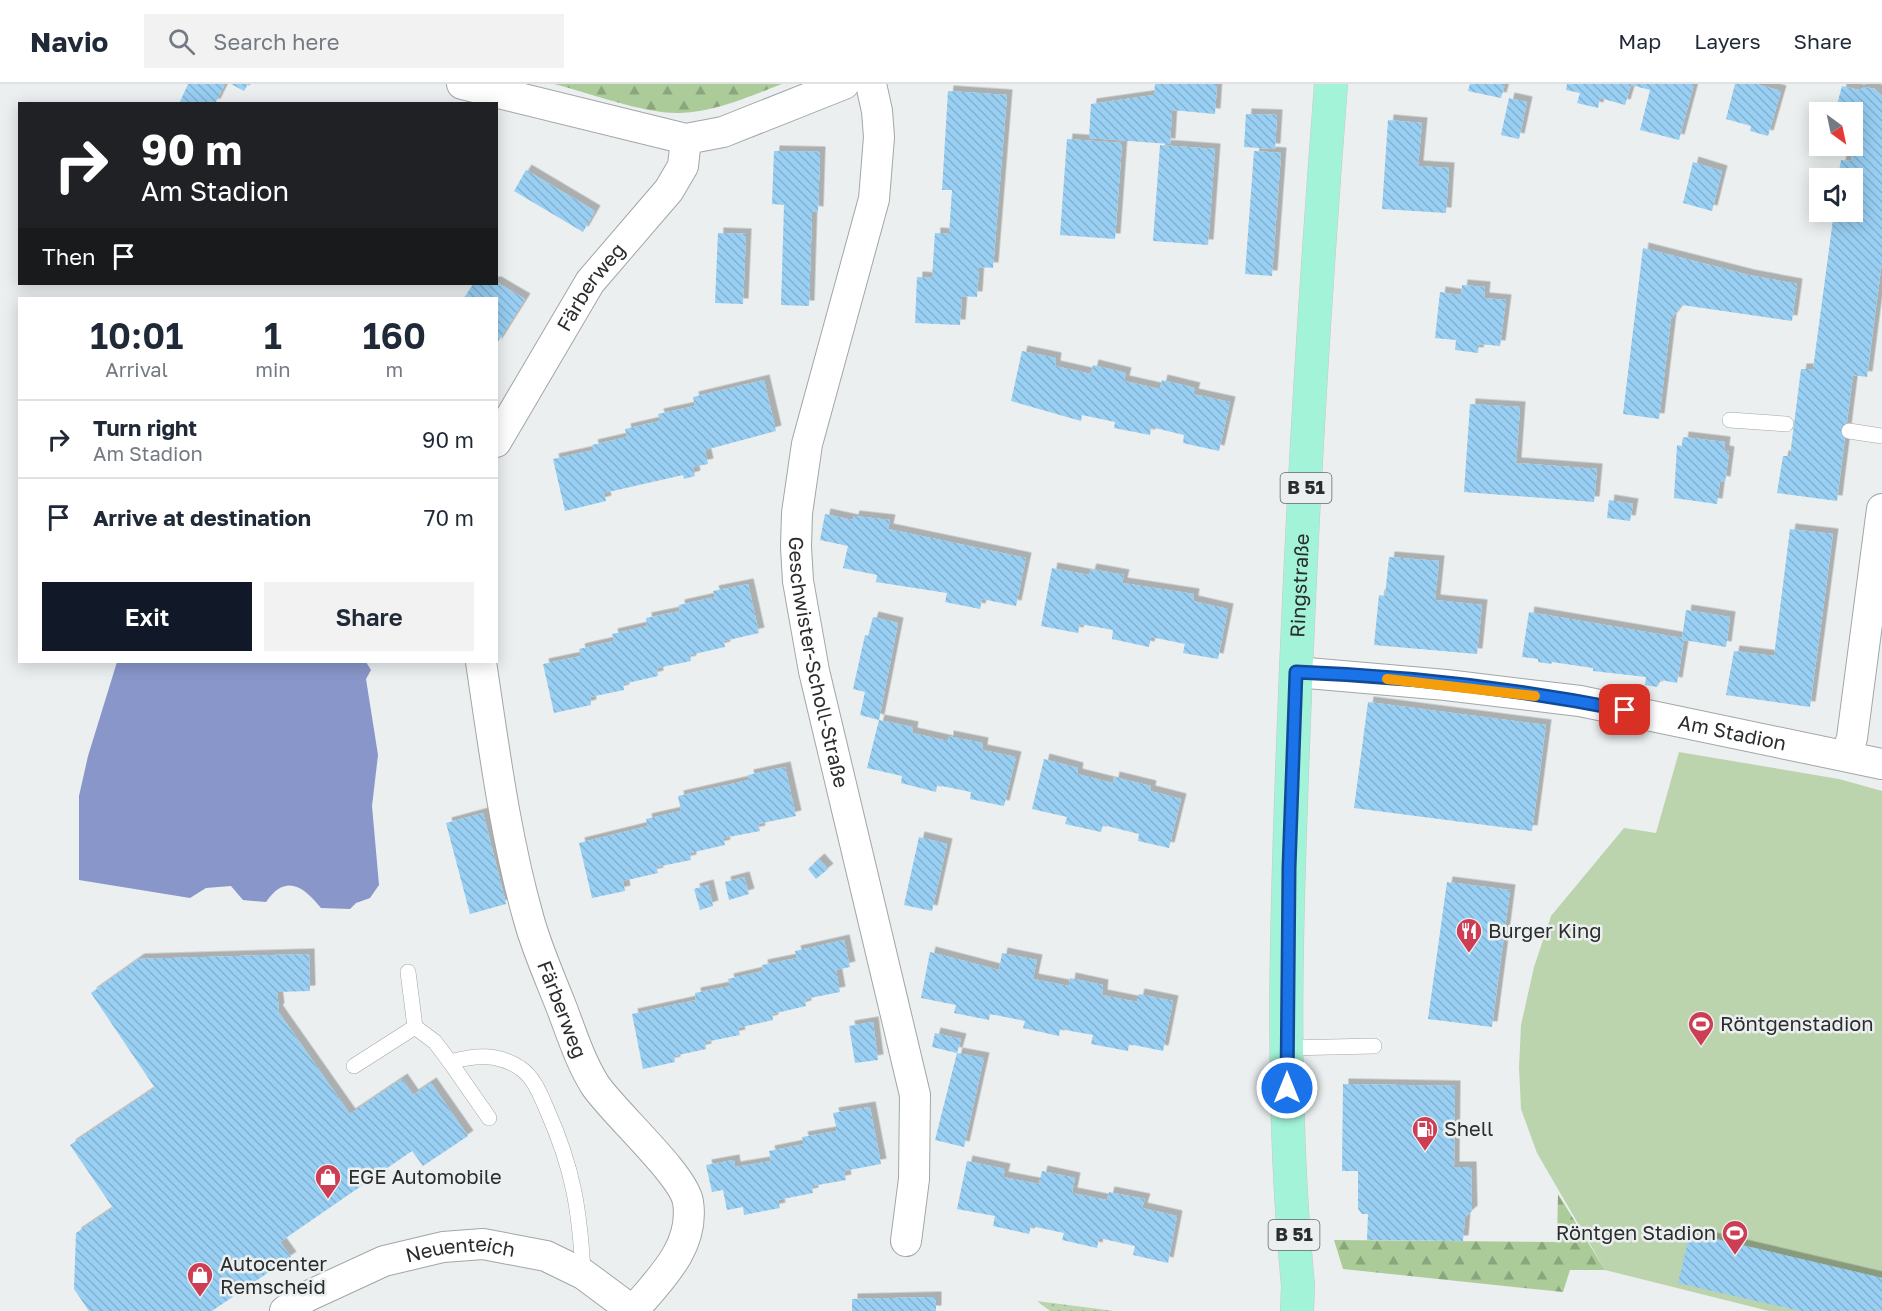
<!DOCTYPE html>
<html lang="en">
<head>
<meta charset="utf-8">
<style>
	:root { --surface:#fff; --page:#f2f2f3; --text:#1f2937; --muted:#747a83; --line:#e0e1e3; --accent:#111827 }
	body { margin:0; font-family:"Golos Text",sans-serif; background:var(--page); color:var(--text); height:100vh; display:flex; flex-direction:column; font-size:22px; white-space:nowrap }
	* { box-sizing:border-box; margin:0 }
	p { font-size:20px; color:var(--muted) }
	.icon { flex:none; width:33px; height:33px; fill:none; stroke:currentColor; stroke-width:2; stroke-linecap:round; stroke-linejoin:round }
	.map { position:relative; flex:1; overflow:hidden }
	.drawer { position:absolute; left:18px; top:213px; width:480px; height:366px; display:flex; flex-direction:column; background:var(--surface); border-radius:0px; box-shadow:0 3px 15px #0003 }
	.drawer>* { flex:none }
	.guide { position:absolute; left:18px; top:18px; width:480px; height:183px; border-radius:0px; box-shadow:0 3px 15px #0003; background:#202124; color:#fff; overflow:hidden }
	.needle { width:39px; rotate:147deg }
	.tools { position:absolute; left:1809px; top:18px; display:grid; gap:12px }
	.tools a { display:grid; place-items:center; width:54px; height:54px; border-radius:0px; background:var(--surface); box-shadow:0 3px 15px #0003; font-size:30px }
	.pin { position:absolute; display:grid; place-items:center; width:51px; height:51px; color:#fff; margin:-26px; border-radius:12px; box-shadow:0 3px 9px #0006 }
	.me { position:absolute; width:66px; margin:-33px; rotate:0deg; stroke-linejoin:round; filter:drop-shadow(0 0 4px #0008) }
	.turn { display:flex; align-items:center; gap:21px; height:126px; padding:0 24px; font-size:27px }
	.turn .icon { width:78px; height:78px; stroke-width:2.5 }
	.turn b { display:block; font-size:42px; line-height:51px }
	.then { display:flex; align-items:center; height:57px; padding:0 24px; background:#0003; gap:12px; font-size:22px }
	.eta { display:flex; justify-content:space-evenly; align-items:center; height:102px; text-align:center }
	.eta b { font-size:36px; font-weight:600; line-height:42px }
	.cta { display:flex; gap:12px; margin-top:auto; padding:12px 24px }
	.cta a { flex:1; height:69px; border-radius:0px; background:var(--accent); color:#fff; font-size:24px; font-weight:600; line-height:69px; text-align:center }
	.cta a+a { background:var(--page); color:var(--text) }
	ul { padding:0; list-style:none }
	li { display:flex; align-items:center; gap:18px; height:78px; padding:0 24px; border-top:2px solid var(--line) }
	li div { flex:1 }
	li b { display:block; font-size:22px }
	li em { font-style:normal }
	header { display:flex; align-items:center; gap:36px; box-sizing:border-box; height:84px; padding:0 30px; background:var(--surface); border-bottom:2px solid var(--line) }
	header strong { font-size:28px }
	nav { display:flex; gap:33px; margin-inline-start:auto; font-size:21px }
	.search { width:420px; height:54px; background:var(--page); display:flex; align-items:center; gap:15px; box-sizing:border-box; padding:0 21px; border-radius:0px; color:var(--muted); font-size:22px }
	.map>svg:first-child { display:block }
</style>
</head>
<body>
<header>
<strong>Navio</strong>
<div class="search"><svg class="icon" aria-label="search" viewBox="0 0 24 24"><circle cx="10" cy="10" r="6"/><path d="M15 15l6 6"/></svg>Search here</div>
<nav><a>Map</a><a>Layers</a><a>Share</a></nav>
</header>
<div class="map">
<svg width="1882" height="1227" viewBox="0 0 1882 1227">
	<defs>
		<pattern id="grass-dots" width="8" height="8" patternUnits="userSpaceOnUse" patternTransform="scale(1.5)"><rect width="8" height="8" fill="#bbd4ad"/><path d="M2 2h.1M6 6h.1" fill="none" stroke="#a1b695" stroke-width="1.8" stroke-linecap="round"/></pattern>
		<pattern id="forest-firs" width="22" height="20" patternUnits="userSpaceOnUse" patternTransform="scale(1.5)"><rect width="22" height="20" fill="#abcb99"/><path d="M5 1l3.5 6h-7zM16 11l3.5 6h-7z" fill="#8ba57d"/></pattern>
		<pattern id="building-back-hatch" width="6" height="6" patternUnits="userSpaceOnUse" patternTransform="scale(1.5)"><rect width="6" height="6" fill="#98cff3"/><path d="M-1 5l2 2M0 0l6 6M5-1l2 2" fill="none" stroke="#83b2d1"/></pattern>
		<filter id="shadow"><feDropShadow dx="5.5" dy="-5.5" stdDeviation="0" flood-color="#0004"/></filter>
	</defs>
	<rect width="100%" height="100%" fill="#ebefef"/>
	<!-- grass -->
	<path fill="url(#grass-dots)" d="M 1037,1217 L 1114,1227 L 1050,1227 Z"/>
	<!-- forest -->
	<g fill="url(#forest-firs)">
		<path d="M 554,0 L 782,0 C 750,12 714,28 680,29 C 644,30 590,9 554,0 Z"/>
		<path d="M 1558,1110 L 1605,1186 L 1570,1186 L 1563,1208 L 1343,1185 L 1334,1156 L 1557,1158 Z"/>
	</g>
	<!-- pitch -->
	<path fill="#bbd4ad" d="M 1679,668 L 1839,695 L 1882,707 L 1882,1227 L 1769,1227 L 1605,1186 L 1537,1069 L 1521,1025 L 1519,984 L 1521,941 L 1534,883 L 1551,832 L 1624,744 L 1656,749 Z"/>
	<!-- water -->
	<path fill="#8896c9" d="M 117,578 L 366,578 L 371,586 L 366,595 L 378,671 L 372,722 L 379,801 L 370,814 L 356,819 L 350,825 L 321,824 C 304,803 286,789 266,818 L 243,816 L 231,802 L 206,804 L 190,814 L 79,796 L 79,712 L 88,672 Z"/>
	<!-- building -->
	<g fill="url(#building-back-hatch)" filter="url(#shadow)">
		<path d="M 188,0 L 225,0 L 215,20 L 179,20 Z"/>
		<path d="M 231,0 L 248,0 L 244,7 Z"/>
		<path d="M 1155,0 L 1217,0 L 1215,30 L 1172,26 L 1170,60 L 1089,54 L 1091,20 L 1154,11 Z"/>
		<path d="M 1470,0 L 1505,0 L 1501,14 L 1468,7 Z"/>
		<path d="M 1567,0 L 1694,0 L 1679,56 L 1640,46 L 1650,6 L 1631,1 L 1625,21 L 1600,14 L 1598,24 L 1577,19 L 1580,9 L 1566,6 Z"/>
		<path d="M 1735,0 L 1756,0 L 1781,7 L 1768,52 L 1750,47 L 1751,42 L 1726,35 Z"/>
		<path d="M 1842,2 L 1859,6 L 1865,3 L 1875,5 L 1882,12 L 1882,177 L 1867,293 L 1853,291 L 1837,417 L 1777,409 L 1783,372 L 1790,372 L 1801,285 L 1813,285 L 1834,128 L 1852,128 L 1852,94 L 1838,94 L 1841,76 L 1851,77 L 1852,62 L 1852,28 L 1835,28 Z"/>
		<path d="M 948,7 L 1007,11 L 993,184 L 979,183 L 977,213 L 962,212 L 960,241 L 915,239 L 917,193 L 932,194 L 935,149 L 949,150 L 952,106 L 942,106 Z"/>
		<path d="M 1509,14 L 1527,18 L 1519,55 L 1501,51 Z"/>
		<path d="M 1246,30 L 1277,31 L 1275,65 L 1244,63 Z"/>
		<path d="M 1388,36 L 1422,39 L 1418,82 L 1449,84 L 1446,129 L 1382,125 Z"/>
		<path d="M 1067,55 L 1122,59 L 1115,155 L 1060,151 Z"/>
		<path d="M 1160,61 L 1215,65 L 1208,161 L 1153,157 Z"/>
		<path d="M 774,67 L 820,68 L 818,128 L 812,127 L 809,222 L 781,221 L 784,121 L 772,120 Z"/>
		<path d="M 1254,67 L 1281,69 L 1272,192 L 1245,190 Z"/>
		<path d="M 1693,78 L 1722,87 L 1712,127 L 1683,119 Z"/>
		<path d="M 526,86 L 595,127 L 583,148 L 514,107 Z"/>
		<path d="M 718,149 L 746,150 L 743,220 L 715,219 Z"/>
		<path d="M 1643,164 L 1749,191 L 1797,200 L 1792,237 L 1682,221 L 1671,235 L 1659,335 L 1623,330 Z"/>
		<path d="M 496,198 L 525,215 L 496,261 L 496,214 L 464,214 L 473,200 Z"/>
		<path d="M 1462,201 L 1485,203 L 1484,214 L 1506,216 L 1500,262 L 1479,260 L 1478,269 L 1455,266 L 1456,256 L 1435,254 L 1440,208 L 1461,211 Z"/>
		<path d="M 1022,267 L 1056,274 L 1055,282 L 1091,290 L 1093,281 L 1126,289 L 1124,297 L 1160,305 L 1162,296 L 1195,304 L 1193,310 L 1230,318 L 1219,367 L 1183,359 L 1184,351 L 1151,343 L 1150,351 L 1114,344 L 1115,338 L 1082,331 L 1081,337 L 1011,317 Z"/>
		<path d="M 764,296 L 776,347 L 705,366 L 708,380 L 693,383 L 695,392 L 684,395 L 683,391 L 604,409 L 606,417 L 565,427 L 553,375 L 594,366 L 592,361 L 627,353 L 625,345 L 660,337 L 658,330 L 695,322 L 693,313 Z"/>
		<path d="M 1470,320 L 1520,323 L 1516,379 L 1597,385 L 1594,418 L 1464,408 Z"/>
		<path d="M 1683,353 L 1725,358 L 1724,367 L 1729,368 L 1725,398 L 1720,397 L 1717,420 L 1674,414 L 1677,361 L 1682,362 Z"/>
		<path d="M 1609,416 L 1633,420 L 1630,437 L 1607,434 Z"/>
		<path d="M 825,430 L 853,436 L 854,432 L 890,436 L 888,445 L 1026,474 L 1016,522 L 982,515 L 980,525 L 945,518 L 947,509 L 876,498 L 877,491 L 843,484 L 848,462 L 820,456 Z"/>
		<path d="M 1790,445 L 1833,450 L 1810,623 L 1726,611 L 1734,567 L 1774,572 Z"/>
		<path d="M 1389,473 L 1439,477 L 1435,516 L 1482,521 L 1477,570 L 1374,561 L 1379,511 L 1385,512 Z"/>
		<path d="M 1052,484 L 1089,491 L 1091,485 L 1124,491 L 1122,499 L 1194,510 L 1193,517 L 1228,525 L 1218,575 L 1183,569 L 1185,560 L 1151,553 L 1149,563 L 1112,555 L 1113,546 L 1080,540 L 1078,549 L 1041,542 Z"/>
		<path d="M 748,500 L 759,549 L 724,557 L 725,563 L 690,571 L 691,577 L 657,584 L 658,592 L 623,600 L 624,606 L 590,613 L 591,621 L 554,629 L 543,580 L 581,572 L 579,565 L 614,557 L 612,550 L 647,542 L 646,534 L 680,527 L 679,521 L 715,513 L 713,507 Z"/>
		<path d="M 1686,526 L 1730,533 L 1726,563 L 1684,556 L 1677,599 L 1661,596 L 1657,603 L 1645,601 L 1646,593 L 1593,587 L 1593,584 L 1552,578 L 1551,580 L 1538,578 L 1538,575 L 1522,573 L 1529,528 L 1682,554 Z"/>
		<path d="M 873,533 L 898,539 L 879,636 L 860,631 L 865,608 L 853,605 L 865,551 L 868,552 Z"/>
		<path d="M 1368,618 L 1546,641 L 1532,747 L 1354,724 Z"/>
		<path d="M 879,636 L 913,643 L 912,649 L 948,657 L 948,652 L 983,659 L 982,666 L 1016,673 L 1004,722 L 970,715 L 971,708 L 937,701 L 936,708 L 901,699 L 902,692 L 867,684 Z"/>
		<path d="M 1044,675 L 1078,684 L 1077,690 L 1113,699 L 1114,693 L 1151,702 L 1150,707 L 1181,715 L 1169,764 L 1138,757 L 1139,750 L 1103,741 L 1101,748 L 1065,740 L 1067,733 L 1032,725 Z"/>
		<path d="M 785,683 L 796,732 L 758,740 L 760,747 L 723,754 L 725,761 L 690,769 L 691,776 L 656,783 L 658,789 L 623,797 L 625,807 L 592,814 L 579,759 L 648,742 L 646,735 L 681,727 L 678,712 L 749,696 L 748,691 Z"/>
		<path d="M 483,729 L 506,820 L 470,830 L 446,739 Z"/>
		<path d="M 919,753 L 947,760 L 932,827 L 904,821 Z"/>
		<path d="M 819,775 L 828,785 L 816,795 L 808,785 Z"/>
		<path d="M 744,793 L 749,810 L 729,816 L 725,798 Z"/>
		<path d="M 1447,798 L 1510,806 L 1492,943 L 1428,935 Z"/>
		<path d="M 708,801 L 713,822 L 700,826 L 694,805 Z"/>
		<path d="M 844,856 L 850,883 L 836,886 L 840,908 L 805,915 L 806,922 L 772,930 L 773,936 L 738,944 L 740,951 L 705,958 L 706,965 L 674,972 L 675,978 L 643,985 L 632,930 L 696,916 L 695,909 L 730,902 L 728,895 L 763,887 L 762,881 L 797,874 L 795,867 Z"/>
		<path d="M 930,868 L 999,886 L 1002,869 L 1037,876 L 1033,895 L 1069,902 L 1070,894 L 1103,901 L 1102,911 L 1137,918 L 1139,910 L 1173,917 L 1163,967 L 1129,960 L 1128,967 L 1091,960 L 1093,951 L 1060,945 L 1059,952 L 1023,944 L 1025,937 L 990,930 L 989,936 L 954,929 L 956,921 L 921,914 Z"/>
		<path d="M 309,870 L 310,907 L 277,908 L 279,925 L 277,926 L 350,1030 L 402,995 L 413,1011 L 431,999 L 468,1052 L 423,1082 L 412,1067 L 280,1158 L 291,1173 L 212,1227 L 89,1227 L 74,1205 L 76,1149 L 113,1124 L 70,1061 L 155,1004 L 91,909 L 139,875 Z"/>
		<path d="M 873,938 L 878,976 L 855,979 L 849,942 Z"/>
		<path d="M 935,949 L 961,955 L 957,969 L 932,963 Z"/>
		<path d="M 957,969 L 984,974 L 964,1063 L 935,1056 Z"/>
		<path d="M 1343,1000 L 1455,1002 L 1454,1083 L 1471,1083 L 1472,1127 L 1465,1133 L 1463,1157 L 1367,1156 L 1368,1130 L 1362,1130 L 1358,1125 L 1358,1087 L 1342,1087 Z"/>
		<path d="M 870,1023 L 881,1080 L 844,1087 L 846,1096 L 812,1102 L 813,1109 L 778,1116 L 780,1124 L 744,1131 L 743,1123 L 727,1126 L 723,1106 L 712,1108 L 706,1081 L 734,1076 L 735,1083 L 771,1077 L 769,1067 L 804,1060 L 802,1053 L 837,1047 L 833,1029 Z"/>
		<path d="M 967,1077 L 1005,1085 L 1003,1093 L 1039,1100 L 1042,1087 L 1075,1094 L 1072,1109 L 1107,1116 L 1109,1108 L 1145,1115 L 1142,1124 L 1177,1132 L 1168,1179 L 1133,1171 L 1135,1162 L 1099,1154 L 1097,1164 L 1062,1156 L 1064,1149 L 1031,1142 L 1029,1150 L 993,1142 L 995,1132 L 957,1125 Z"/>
		<path d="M 1690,1149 L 1882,1194 L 1882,1227 L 1800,1227 L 1678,1199 Z"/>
		<path d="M 936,1213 L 936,1227 L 852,1227 L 852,1215 Z"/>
	</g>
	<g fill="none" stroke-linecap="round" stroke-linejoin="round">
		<!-- service casing -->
		<g stroke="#a2a6a6" stroke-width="16">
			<g id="service">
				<path d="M 1730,336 L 1786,340"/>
				<path d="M 1849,347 L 1882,352"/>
				<path d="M 408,888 L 415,943"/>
				<path d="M 1287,964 L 1374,962"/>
				<path d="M 450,978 L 489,1034"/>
				<path d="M 354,982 L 415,943 L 435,958 L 450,978 C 474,971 498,969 520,984 C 534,993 541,1012 547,1026 C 573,1084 580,1127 583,1190"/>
			</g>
		</g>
		<!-- minor casing -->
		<g stroke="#a2a6a6" stroke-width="32">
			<g id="minor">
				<path d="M 462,0 L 686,55 L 723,48 L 844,0"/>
				<path id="s1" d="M 871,0 L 877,27 L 879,53 L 874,115 L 807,360 L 797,429 L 796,463 L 798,497 L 814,587 L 915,1011 L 914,1095 L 906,1157"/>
				<path id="s2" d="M 496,358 L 590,198 L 669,106 L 683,82 L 686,55"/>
				<path id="s3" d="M 481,578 C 494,664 505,752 529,836 C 537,865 550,894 561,922 C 571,948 580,977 595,1001 C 613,1028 684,1091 688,1118 C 695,1163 660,1195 633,1227"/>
				<path id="s4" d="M 1296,588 L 1446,601 L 1580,617 L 1882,680"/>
				<path d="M 1846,671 L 1852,654 L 1882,425"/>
				<path id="s5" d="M 285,1227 L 306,1213 L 384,1177 L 443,1163 L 483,1160 L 546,1172 L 583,1190 L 633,1227"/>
			</g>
		</g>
		<!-- primary casing -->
		<g stroke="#c8c8c8" stroke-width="34">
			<g id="primary">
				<path id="s6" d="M 1297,1227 L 1298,1201 C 1278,996 1288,790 1296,585 C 1304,390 1316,195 1331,0"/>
			</g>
		</g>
		<!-- service -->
		<use href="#service" stroke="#fff" stroke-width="15"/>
		<!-- minor -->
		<use href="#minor" stroke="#fff" stroke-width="30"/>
		<!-- primary -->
		<use href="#primary" stroke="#a3f3d9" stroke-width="33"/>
	</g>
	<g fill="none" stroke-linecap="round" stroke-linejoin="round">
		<!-- route casing -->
		<g stroke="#114b97" stroke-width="15">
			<path id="route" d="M 1287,1004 L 1289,784 L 1296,588 C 1406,592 1518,605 1625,626"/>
		</g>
		<!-- route -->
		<use href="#route" stroke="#1a73e8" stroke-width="10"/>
		<!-- slow -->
		<path stroke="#f59e0b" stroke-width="10" d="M 1387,595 L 1535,612"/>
	</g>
	<!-- icons -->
	<defs>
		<g id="restaurant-pin" transform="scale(1.35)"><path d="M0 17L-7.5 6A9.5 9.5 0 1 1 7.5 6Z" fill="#cd3d54" stroke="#ebefef"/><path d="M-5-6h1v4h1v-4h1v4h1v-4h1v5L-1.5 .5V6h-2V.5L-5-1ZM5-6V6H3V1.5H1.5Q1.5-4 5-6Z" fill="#fff"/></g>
		<g id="stadium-pin" transform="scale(1.35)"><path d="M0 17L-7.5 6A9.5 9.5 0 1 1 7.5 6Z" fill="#cd3d54" stroke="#ebefef"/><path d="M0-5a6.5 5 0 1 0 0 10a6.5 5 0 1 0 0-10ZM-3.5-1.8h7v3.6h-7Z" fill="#fff"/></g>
		<g id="fuel-pin" transform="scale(1.35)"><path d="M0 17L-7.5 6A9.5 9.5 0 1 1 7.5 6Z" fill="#cd3d54" stroke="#ebefef"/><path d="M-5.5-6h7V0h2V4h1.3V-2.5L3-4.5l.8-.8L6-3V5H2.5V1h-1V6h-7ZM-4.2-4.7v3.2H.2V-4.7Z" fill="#fff"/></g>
		<g id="shop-pin" transform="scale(1.35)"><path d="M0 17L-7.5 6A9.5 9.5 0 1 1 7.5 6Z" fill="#cd3d54" stroke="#ebefef"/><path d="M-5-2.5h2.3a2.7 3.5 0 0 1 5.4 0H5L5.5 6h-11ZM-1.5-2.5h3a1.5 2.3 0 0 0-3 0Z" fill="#fff"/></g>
	</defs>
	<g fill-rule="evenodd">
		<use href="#restaurant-pin" x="1469" y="847"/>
		<use href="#stadium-pin" x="1701" y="940"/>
		<use href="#fuel-pin" x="1425" y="1045"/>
		<use href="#shop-pin" x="328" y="1093"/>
		<use href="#stadium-pin" x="1735" y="1149"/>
		<use href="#shop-pin" x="200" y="1191"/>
	</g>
	<g text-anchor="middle" stroke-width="5" stroke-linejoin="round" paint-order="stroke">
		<!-- shield labels -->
		<g fill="#ebefef" stroke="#656767" stroke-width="1.5">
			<rect x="1280.5" y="389" width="51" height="30" rx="4.5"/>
			<rect x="1268.5" y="1136" width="51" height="30" rx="4.5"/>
		</g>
		<g font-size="18" font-weight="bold" fill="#2b2d2d">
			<text x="1306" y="410">B 51</text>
			<text x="1294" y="1157">B 51</text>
		</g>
		<!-- street labels -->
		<g font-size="20" fill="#2b2d2d" stroke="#ebefef">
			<text dy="7" stroke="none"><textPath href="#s2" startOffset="182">Färberweg</textPath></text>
			<text dy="7" stroke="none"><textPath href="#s6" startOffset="726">Ringstraße</textPath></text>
			<text dy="7" stroke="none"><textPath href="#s1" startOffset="591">Geschwister-Scholl-Straße</textPath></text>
			<text dy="7" stroke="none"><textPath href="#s4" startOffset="441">Am Stadion</textPath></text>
			<text dy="7" stroke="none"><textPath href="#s3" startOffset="358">Färberweg</textPath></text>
			<text dy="7" stroke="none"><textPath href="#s5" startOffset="189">Neuenteich</textPath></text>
		</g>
		<!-- poi labels -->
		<g font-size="20" fill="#2b2d2d" stroke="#ebefef" text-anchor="start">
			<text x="1488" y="854">Burger King</text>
			<text x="1720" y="947">Röntgenstadion</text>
			<text x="1444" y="1052">Shell</text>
			<text x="348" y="1100">EGE Automobile</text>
			<text x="1716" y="1156" text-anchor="end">Röntgen Stadion</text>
			<text x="220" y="1187">Autocenter<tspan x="220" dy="23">Remscheid</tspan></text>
		</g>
	</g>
</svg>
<div class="tools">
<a><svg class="needle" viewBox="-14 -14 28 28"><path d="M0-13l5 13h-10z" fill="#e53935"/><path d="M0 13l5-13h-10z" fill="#747a83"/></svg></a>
<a><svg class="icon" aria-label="sound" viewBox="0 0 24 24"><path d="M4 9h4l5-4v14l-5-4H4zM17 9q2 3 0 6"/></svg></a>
</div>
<div class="pin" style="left:1625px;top:626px;background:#d93025"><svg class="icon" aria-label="arrive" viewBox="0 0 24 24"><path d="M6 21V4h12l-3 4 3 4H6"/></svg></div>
<svg class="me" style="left:1287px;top:1004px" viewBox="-20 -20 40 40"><circle r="17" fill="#1a73e8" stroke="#fff" stroke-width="3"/><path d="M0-11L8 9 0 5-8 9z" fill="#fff"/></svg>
<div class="guide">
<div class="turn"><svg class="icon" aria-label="right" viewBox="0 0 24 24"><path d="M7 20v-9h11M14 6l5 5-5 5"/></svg><div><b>90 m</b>Am Stadion</div></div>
<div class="then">Then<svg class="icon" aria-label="arrive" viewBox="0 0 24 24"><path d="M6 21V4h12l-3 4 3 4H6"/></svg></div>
</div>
<section class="drawer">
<div class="eta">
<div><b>10:01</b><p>Arrival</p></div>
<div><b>1</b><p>min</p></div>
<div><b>160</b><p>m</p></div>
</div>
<ul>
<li><svg class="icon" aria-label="right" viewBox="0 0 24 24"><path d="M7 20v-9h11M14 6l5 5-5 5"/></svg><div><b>Turn right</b><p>Am Stadion</p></div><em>90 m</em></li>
<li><svg class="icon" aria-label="arrive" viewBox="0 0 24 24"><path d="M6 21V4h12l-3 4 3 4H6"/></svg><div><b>Arrive at destination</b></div><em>70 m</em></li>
</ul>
<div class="cta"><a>Exit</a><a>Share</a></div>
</section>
</div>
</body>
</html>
